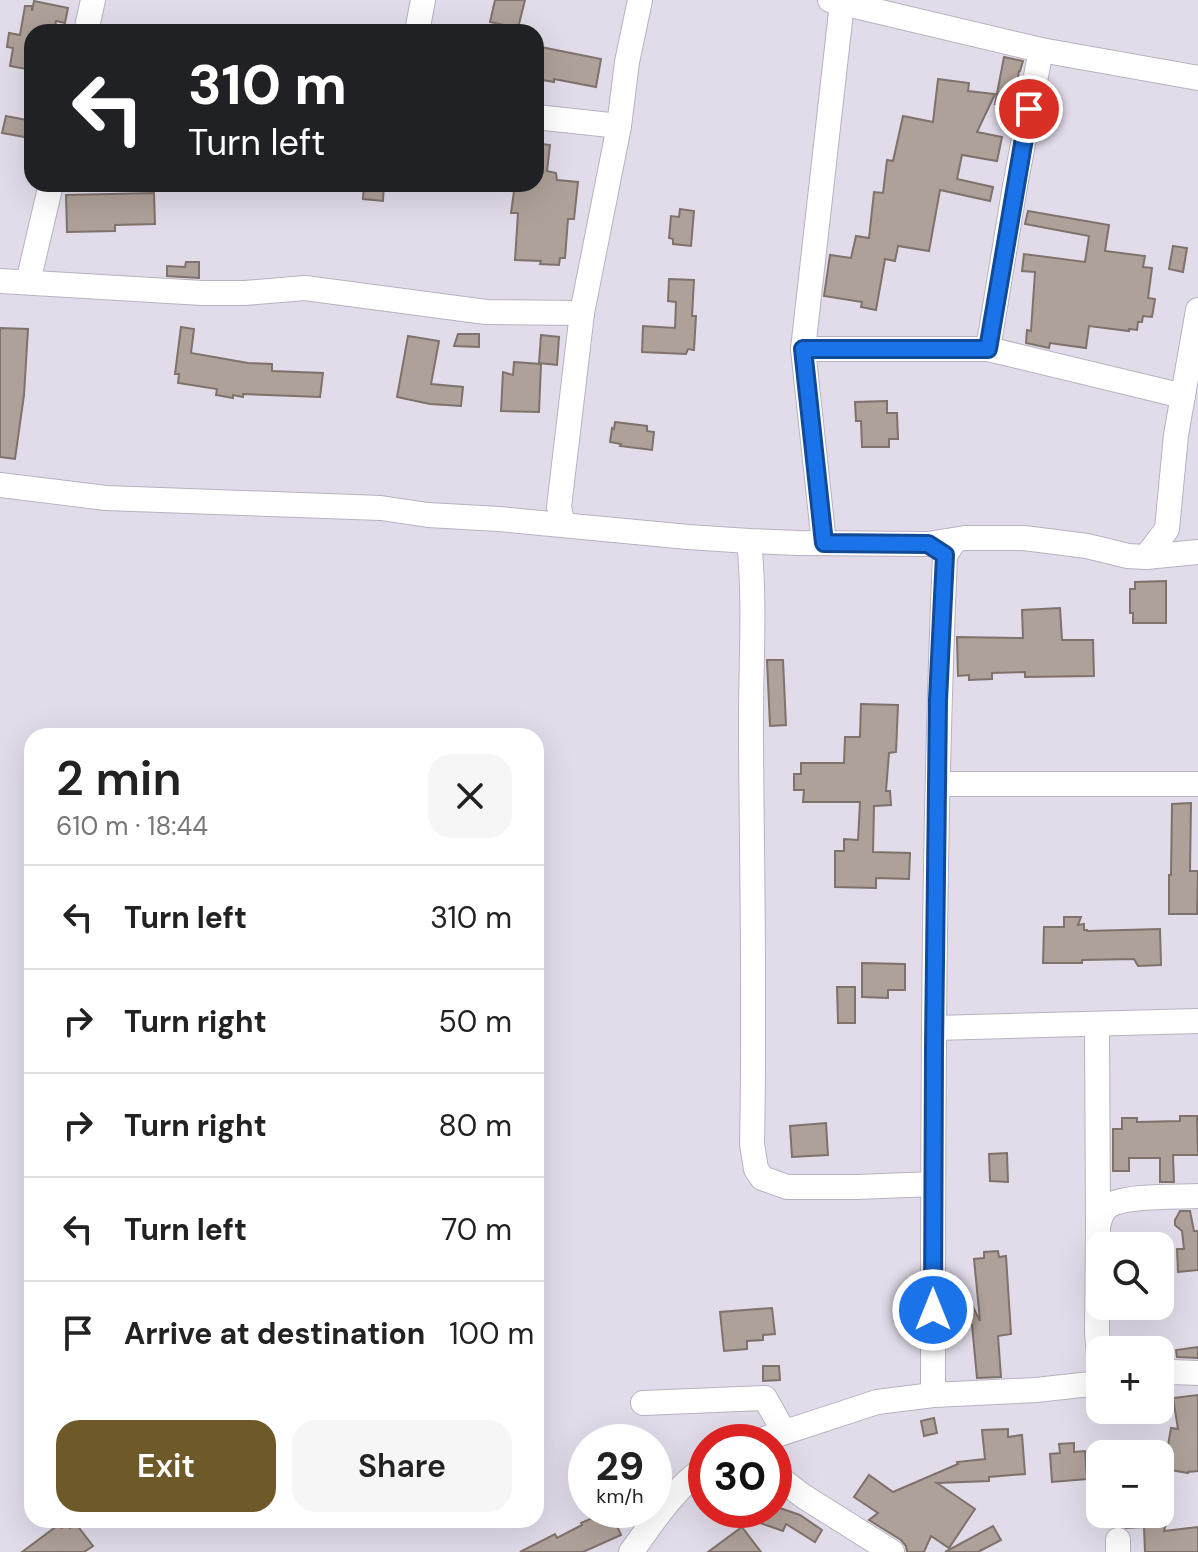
<!DOCTYPE html>
<html lang="en">
<head>
<meta charset="utf-8">
<style>
	:root { --surface:#fff; --page:#f6f6f6; --text:#222; --muted:#767676; --line:#e0e0e0; --accent:#6d5a28 }
	body { margin:0; font-family:"DM Sans",sans-serif; background:var(--page); color:var(--text); height:100vh; display:flex; flex-direction:column; font-size:30px; white-space:nowrap }
	* { box-sizing:border-box; margin:0 }
	p { font-size:26px; color:var(--muted) }
	.icon { flex:none; width:44px; height:44px; fill:none; stroke:currentColor; stroke-width:2; stroke-linecap:round; stroke-linejoin:round }
	.map { position:relative; flex:1; overflow:hidden }
	.drawer { position:absolute; left:24px; top:728px; width:520px; height:800px; display:flex; flex-direction:column; background:var(--surface); border-radius:24px; box-shadow:0 8px 32px #0002 }
	.drawer>* { flex:none }
	.guide { position:absolute; left:24px; top:24px; width:520px; height:168px; border-radius:24px; box-shadow:0 8px 32px #0002; background:#202124; color:#fff; overflow:hidden }
	.tools { position:absolute; left:1086px; top:1232px; display:grid; gap:16px }
	.tools a { display:grid; place-items:center; width:88px; height:88px; border-radius:16px; background:var(--surface); box-shadow:0 8px 32px #0002; font-size:40px }
	.speed { position:absolute; left:568px; top:1424px; display:flex; gap:16px; font-size:40px; font-weight:700; text-align:center }
	.speed>* { display:grid; place-content:center; width:104px; height:104px; border-radius:50%; background:var(--surface); box-shadow:0 8px 32px #0002; line-height:1 }
	.speed small { font-size:20px; font-weight:400 }
	.speed .limit { border:12px solid #d22; background:#fff; color:#111 }
	.pin { position:absolute; display:grid; place-items:center; width:68px; height:68px; color:#fff; margin:-34px; border:4px solid #fff; border-radius:50%; box-shadow:0 2px 8px #0007 }
	.me { position:absolute; width:88px; margin:-44px; rotate:0deg; stroke-linejoin:round; filter:drop-shadow(0 0 6px #0008) }
	.turn { display:flex; align-items:center; gap:28px; height:168px; padding:0 32px; font-size:36px }
	.turn .icon { width:104px; height:104px; stroke-width:2.5 }
	.turn b { display:block; font-size:56px; line-height:68px }
	.round { display:grid; place-items:center; flex:none; width:84px; height:84px; border-radius:24px; background:var(--page) }
	.headline { display:flex; align-items:center; justify-content:space-between; height:136px; padding:0 32px }
	h1 { font-size:48px; font-weight:600; line-height:60px }
	.cta { display:flex; gap:16px; margin-top:auto; padding:16px 32px }
	.cta a { flex:1; height:92px; border-radius:24px; background:var(--accent); color:#fff; font-size:32px; font-weight:600; line-height:92px; text-align:center }
	.cta a+a { background:var(--page); color:var(--text) }
	ul { padding:0; list-style:none }
	li { display:flex; align-items:center; gap:24px; height:104px; padding:0 32px; border-top:2px solid var(--line) }
	li div { flex:1 }
	li b { display:block; font-size:30px }
	li em { font-style:normal }
	.map>svg:first-child { display:block }
</style>
</head>
<body>
<div class="map">
<svg width="1198" height="1552" viewBox="0 0 1198 1552">
	<rect width="100%" height="100%" fill="#e2dcea"/>
	<!-- building -->
	<g fill="#aea199" stroke="#7e726b" stroke-width="2">
		<path d="M 495,0 L 525,0 L 518,28 L 490,22 Z"/>
		<path d="M 34,1 L 68,8 L 65,23 L 56,21 L 54,32 L 32,32 L 32,70 L 10,66 L 13,48 L 7,47 L 9,33 L 20,35 L 25,6 L 32,6 L 32,11 Z"/>
		<path d="M 536,46 L 601,59 L 596,87 L 554,79 L 554,82 L 536,79 Z"/>
		<path d="M 1004,57 L 1023,61 L 1020,71 L 1019,71 L 1014,106 L 995,104 Z"/>
		<path d="M 938,79 L 969,83 L 968,91 L 995,94 L 977,132 L 1002,137 L 997,161 L 962,155 L 957,179 L 993,187 L 990,201 L 940,190 L 929,251 L 898,246 L 895,261 L 885,259 L 876,310 L 861,307 L 862,302 L 824,296 L 830,255 L 851,258 L 856,236 L 869,238 L 874,192 L 883,193 L 887,160 L 893,161 L 903,116 L 933,122 Z"/>
		<path d="M 6,116 L 32,121 L 30,138 L 2,133 Z"/>
		<path d="M 536,143 L 550,145 L 547,171 L 556,173 L 557,180 L 578,182 L 574,219 L 568,219 L 565,258 L 560,258 L 559,265 L 540,264 L 541,261 L 515,260 L 518,213 L 511,213 L 515,184 L 536,184 Z"/>
		<path d="M 364,184 L 384,184 L 383,201 L 363,199 Z"/>
		<path d="M 154,193 L 155,224 L 115,225 L 115,231 L 67,232 L 66,195 Z"/>
		<path d="M 680,209 L 694,211 L 691,246 L 673,244 L 673,239 L 669,238 L 671,216 L 679,217 Z"/>
		<path d="M 1028,211 L 1109,225 L 1105,251 L 1145,256 L 1143,267 L 1152,268 L 1148,298 L 1155,299 L 1152,317 L 1143,316 L 1142,322 L 1138,322 L 1137,330 L 1129,329 L 1129,331 L 1089,326 L 1086,348 L 1050,343 L 1049,348 L 1026,343 L 1027,330 L 1031,331 L 1035,272 L 1022,271 L 1024,254 L 1085,262 L 1089,236 L 1025,224 Z"/>
		<path d="M 1173,246 L 1187,248 L 1183,272 L 1169,269 Z"/>
		<path d="M 186,262 L 199,262 L 199,278 L 167,276 L 167,266 L 185,267 Z"/>
		<path d="M 669,279 L 694,280 L 692,316 L 696,316 L 694,350 L 688,349 L 686,354 L 642,352 L 643,326 L 675,328 L 676,302 L 668,301 Z"/>
		<path d="M 181,327 L 194,329 L 191,353 L 248,363 L 272,364 L 272,371 L 323,373 L 320,397 L 243,394 L 243,397 L 233,395 L 233,398 L 216,395 L 217,389 L 178,383 L 179,374 L 175,374 Z"/>
		<path d="M 0,328 L 28,329 L 24,395 L 15,459 L 0,457 Z"/>
		<path d="M 458,334 L 479,334 L 479,347 L 454,346 Z"/>
		<path d="M 541,335 L 559,337 L 557,365 L 539,363 Z"/>
		<path d="M 408,336 L 439,341 L 431,384 L 463,387 L 461,406 L 430,404 L 397,397 Z"/>
		<path d="M 514,362 L 541,364 L 539,412 L 501,411 L 503,372 L 513,375 Z"/>
		<path d="M 887,401 L 887,413 L 897,413 L 898,439 L 889,439 L 889,447 L 862,447 L 861,421 L 856,421 L 855,402 Z"/>
		<path d="M 615,422 L 647,426 L 647,431 L 654,432 L 652,450 L 620,446 L 621,444 L 610,442 L 612,428 L 614,429 Z"/>
		<path d="M 1166,581 L 1166,623 L 1133,623 L 1133,613 L 1130,613 L 1130,589 L 1135,589 L 1135,582 Z"/>
		<path d="M 1060,608 L 1062,640 L 1093,640 L 1094,676 L 1025,677 L 1025,672 L 992,673 L 992,679 L 969,680 L 969,675 L 958,676 L 957,637 L 1023,638 L 1022,610 Z"/>
		<path d="M 767,660 L 783,660 L 786,725 L 770,726 Z"/>
		<path d="M 861,704 L 898,705 L 896,752 L 889,753 L 886,791 L 890,791 L 891,805 L 874,806 L 873,852 L 910,853 L 909,879 L 876,878 L 876,888 L 835,887 L 835,851 L 844,851 L 844,839 L 858,840 L 860,802 L 803,802 L 804,790 L 794,790 L 794,774 L 801,774 L 801,763 L 844,763 L 845,737 L 860,737 Z"/>
		<path d="M 1191,803 L 1190,871 L 1198,871 L 1197,914 L 1169,914 L 1169,875 L 1171,875 L 1172,804 Z"/>
		<path d="M 1064,917 L 1081,917 L 1078,925 L 1084,924 L 1084,930 L 1087,930 L 1087,931 L 1160,929 L 1161,965 L 1138,966 L 1134,959 L 1082,960 L 1082,963 L 1043,963 L 1044,927 L 1064,927 Z"/>
		<path d="M 862,963 L 905,964 L 905,990 L 888,990 L 888,998 L 862,997 Z"/>
		<path d="M 837,987 L 855,987 L 855,1023 L 838,1023 Z"/>
		<path d="M 1180,1116 L 1197,1116 L 1198,1155 L 1173,1155 L 1174,1182 L 1160,1182 L 1160,1158 L 1129,1158 L 1129,1171 L 1113,1171 L 1113,1129 L 1122,1129 L 1122,1118 L 1137,1118 L 1137,1122 L 1180,1121 Z"/>
		<path d="M 826,1123 L 828,1155 L 792,1157 L 790,1126 Z"/>
		<path d="M 1007,1153 L 1008,1182 L 990,1181 L 989,1154 Z"/>
		<path d="M 1180,1211 L 1190,1211 L 1194,1231 L 1198,1231 L 1198,1270 L 1178,1272 L 1177,1249 L 1184,1249 L 1182,1231 L 1175,1225 L 1175,1220 Z"/>
		<path d="M 998,1251 L 999,1257 L 1006,1256 L 1011,1334 L 998,1336 L 1001,1377 L 977,1378 L 972,1325 L 965,1324 L 964,1312 L 971,1312 L 970,1305 L 972,1305 L 980,1321 L 974,1259 L 984,1258 L 984,1252 Z"/>
		<path d="M 772,1308 L 775,1334 L 763,1335 L 763,1340 L 747,1341 L 747,1349 L 724,1351 L 720,1312 Z"/>
		<path d="M 1198,1347 L 1198,1358 L 1177,1357 L 1176,1350 Z"/>
		<path d="M 763,1366 L 779,1366 L 780,1380 L 763,1381 Z"/>
		<path d="M 1198,1395 L 1198,1471 L 1188,1472 L 1188,1473 L 1164,1469 L 1171,1428 L 1178,1429 L 1173,1398 Z"/>
		<path d="M 934,1418 L 937,1433 L 924,1436 L 921,1421 Z"/>
		<path d="M 1008,1429 L 1008,1437 L 1022,1435 L 1025,1474 L 989,1477 L 989,1481 L 937,1483 L 975,1509 L 949,1548 L 931,1536 L 924,1552 L 907,1552 L 906,1546 L 901,1540 L 869,1520 L 878,1513 L 854,1497 L 869,1475 L 893,1492 L 958,1464 L 957,1462 L 985,1459 L 982,1430 Z"/>
		<path d="M 1074,1443 L 1074,1452 L 1085,1451 L 1087,1479 L 1052,1482 L 1050,1454 L 1060,1453 L 1059,1444 Z"/>
		<path d="M 774,1506 L 800,1515 L 822,1530 L 815,1542 L 786,1524 L 783,1531 L 728,1512 L 728,1510 L 774,1510 Z"/>
		<path d="M 592,1510 L 610,1510 L 621,1535 L 583,1552 L 520,1552 L 555,1534 L 557,1538 L 582,1525 L 581,1523 L 595,1517 Z"/>
		<path d="M 1118,1514 L 1169,1514 L 1164,1531 L 1198,1527 L 1198,1552 L 1145,1552 L 1144,1527 L 1126,1528 L 1119,1525 Z"/>
		<path d="M 68,1524 L 70,1528 L 76,1524 L 93,1546 L 84,1552 L 22,1552 L 57,1526 L 62,1528 Z"/>
		<path d="M 993,1526 L 1001,1540 L 978,1552 L 945,1552 Z"/>
		<path d="M 742,1527 L 761,1552 L 708,1552 Z"/>
	</g>
	<g fill="none" stroke-linecap="round" stroke-linejoin="round">
		<!-- minor casing -->
		<g stroke="#b8b2bf" stroke-width="26">
			<g id="minor">
				<path d="M 830,0 L 1041,50 L 1198,78"/>
				<path d="M 86,32 L 93,0"/>
				<path d="M 417,32 L 423,0"/>
				<path d="M 536,117 L 619,126"/>
				<path d="M 0,281 L 202,293 L 245,293 L 305,288 L 486,312 L 582,313"/>
				<path d="M 28,282 L 51,184"/>
				<path d="M 803,349 L 988,349 L 1183,396"/>
				<path d="M 988,349 L 1015,186 L 1041,50"/>
				<path d="M 0,485 L 106,498 L 381,508 L 428,515 L 499,519 L 688,537 L 749,541 L 798,543 L 928,544 L 965,538 L 1024,538 L 1087,546 L 1128,556 L 1146,557 L 1198,552"/>
				<path d="M 563,525 L 559,507 L 582,313 L 619,126 L 627,62 L 640,0"/>
				<path d="M 749,541 C 756,607 750,675 751,742 C 752,876 755,1010 752,1144 L 756,1169 L 762,1178 L 787,1187 L 857,1187 L 933,1184"/>
				<path d="M 824,543 L 803,349 L 842,3"/>
				<path d="M 1146,557 L 1167,529 L 1176,435 L 1198,310"/>
				<path d="M 938,784 L 1198,784"/>
				<path d="M 1097,1024 L 1098,1225"/>
				<path d="M 934,1028 L 1198,1021"/>
				<path d="M 1100,1368 L 1097,1332 L 1098,1227 C 1100,1218 1102,1210 1110,1205 C 1127,1195 1177,1197 1198,1196"/>
				<path d="M 1160,1374 L 1172,1372 L 1198,1373"/>
				<path d="M 933,1395 C 933,1115 933,835 945,555 L 955,540"/>
				<path d="M 643,1403 L 765,1398 L 784,1432"/>
				<path d="M 755,1442 L 877,1402 L 933,1395 L 1036,1390 L 1100,1383"/>
				<path d="M 774,1474 L 803,1496 L 892,1552"/>
				<path d="M 631,1552 C 654,1521 674,1488 706,1467"/>
				<path d="M 1118,1552 L 1118,1540"/>
			</g>
		</g>
		<!-- minor -->
		<use href="#minor" stroke="#fff" stroke-width="24"/>
	</g>
	<g fill="none" stroke-linecap="round" stroke-linejoin="round">
		<!-- route casing -->
		<g stroke="#114b97" stroke-width="20">
			<path id="route" d="M 933,1310 L 934,1048 L 938,700 L 945,555 L 928,544 L 824,543 L 803,349 L 988,349 L 1029,109"/>
		</g>
		<!-- route -->
		<use href="#route" stroke="#1a73e8" stroke-width="14"/>
	</g>
</svg>
<div class="tools">
<a><svg class="icon" aria-label="search" viewBox="0 0 24 24"><circle cx="10" cy="10" r="6"/><path d="M15 15l6 6"/></svg></a>
<a>+</a>
<a>−</a>
</div>
<div class="speed"><div>29<small>km/h</small></div><div class="limit">30</div></div>
<div class="pin" style="left:1029px;top:109px;background:#d93025"><svg class="icon" aria-label="arrive" viewBox="0 0 24 24"><path d="M6 21V4h12l-3 4 3 4H6"/></svg></div>
<svg class="me" style="left:933px;top:1310px" viewBox="-20 -20 40 40"><circle r="17" fill="#1a73e8" stroke="#fff" stroke-width="3"/><path d="M0-11L8 9 0 5-8 9z" fill="#fff"/></svg>
<div class="guide">
<div class="turn"><svg class="icon" aria-label="left" viewBox="0 0 24 24"><path d="M17 20v-9H6M10 6l-5 5 5 5"/></svg><div><b>310 m</b>Turn left</div></div>
</div>
<section class="drawer">
<div class="headline"><div><h1>2 min</h1><p>610 m · 18:44</p></div><a class="round"><svg class="icon" aria-label="close" viewBox="0 0 24 24"><path d="M6 6l12 12M18 6L6 18"/></svg></a></div>
<ul>
<li><svg class="icon" aria-label="left" viewBox="0 0 24 24"><path d="M17 20v-9H6M10 6l-5 5 5 5"/></svg><div><b>Turn left</b></div><em>310 m</em></li>
<li><svg class="icon" aria-label="right" viewBox="0 0 24 24"><path d="M7 20v-9h11M14 6l5 5-5 5"/></svg><div><b>Turn right</b></div><em>50 m</em></li>
<li><svg class="icon" aria-label="right" viewBox="0 0 24 24"><path d="M7 20v-9h11M14 6l5 5-5 5"/></svg><div><b>Turn right</b></div><em>80 m</em></li>
<li><svg class="icon" aria-label="left" viewBox="0 0 24 24"><path d="M17 20v-9H6M10 6l-5 5 5 5"/></svg><div><b>Turn left</b></div><em>70 m</em></li>
<li><svg class="icon" aria-label="arrive" viewBox="0 0 24 24"><path d="M6 21V4h12l-3 4 3 4H6"/></svg><div><b>Arrive at destination</b></div><em>100 m</em></li>
</ul>
<div class="cta"><a>Exit</a><a>Share</a></div>
</section>
</div>
</body>
</html>
